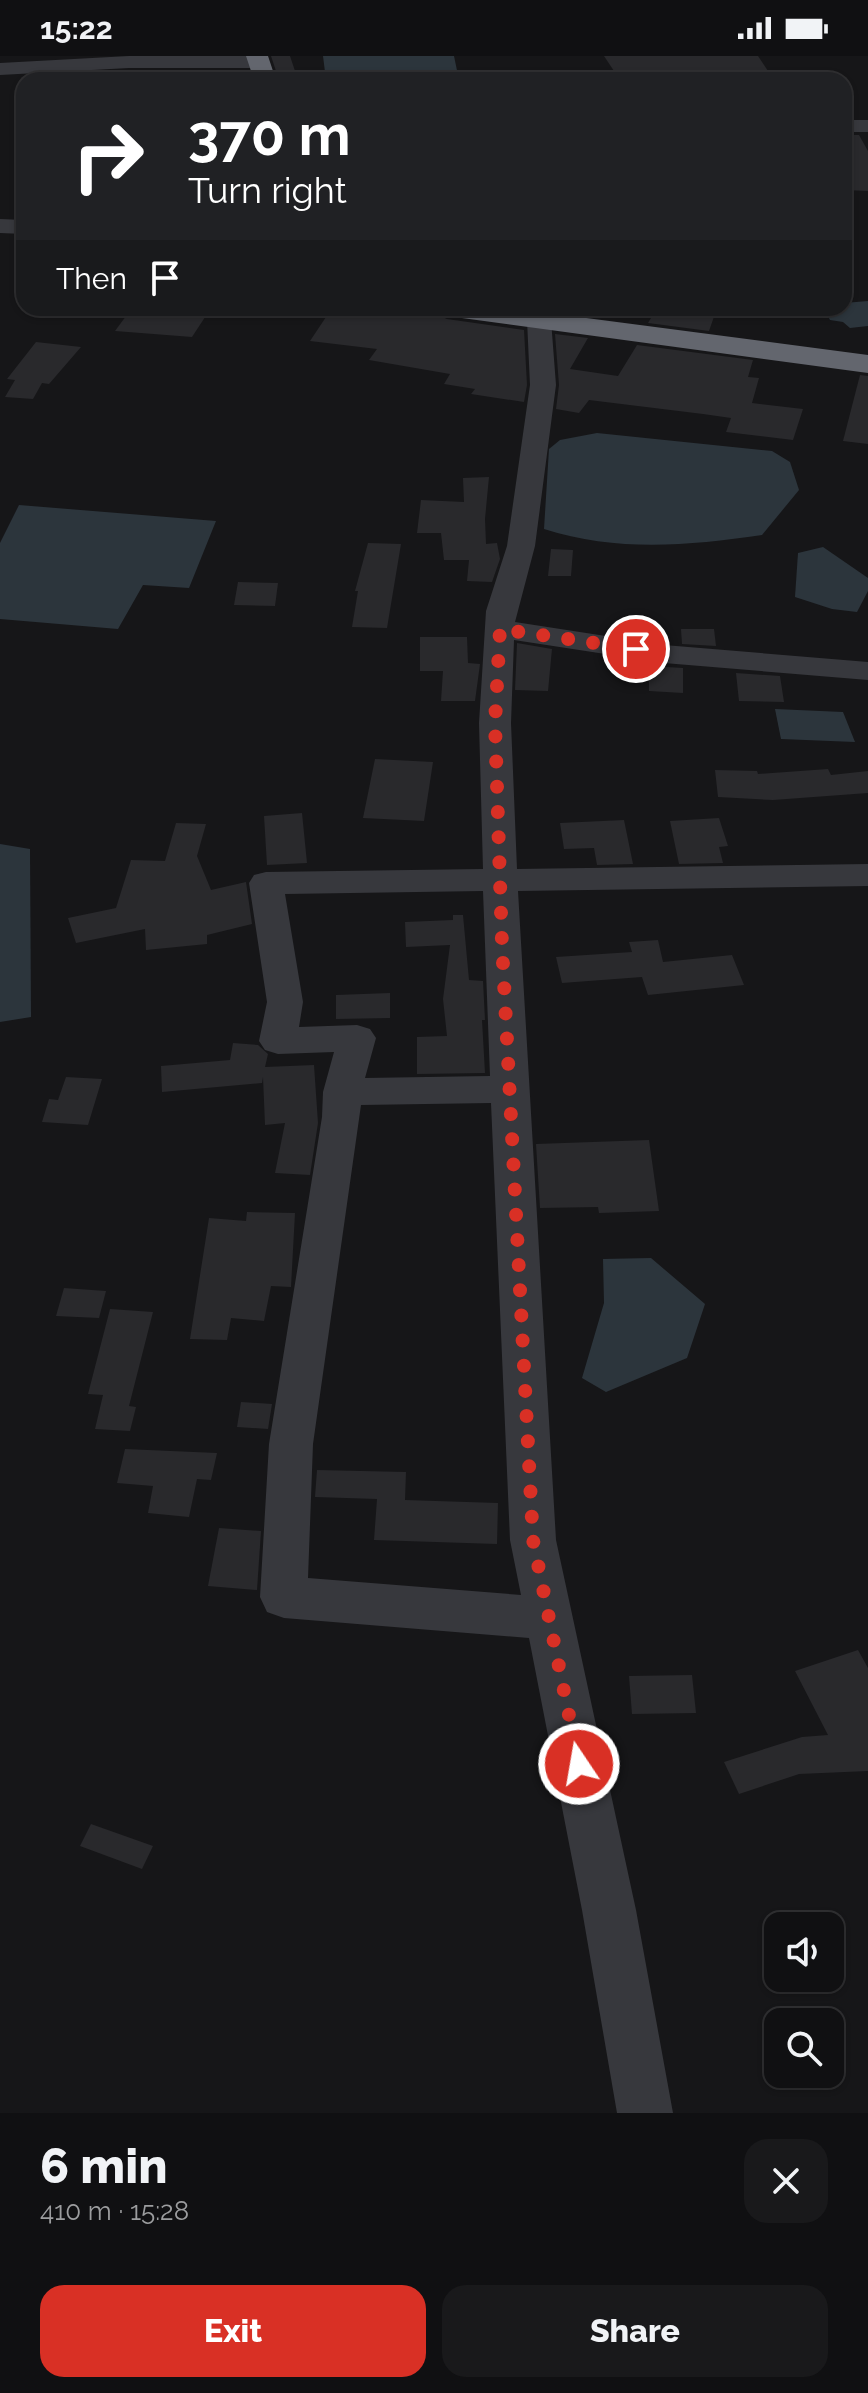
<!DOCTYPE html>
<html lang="en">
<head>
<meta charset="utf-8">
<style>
	:root { --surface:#101012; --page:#19191b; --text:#f1f3f6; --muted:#9c9d9f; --line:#303032; --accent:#d93025 }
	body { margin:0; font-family:Raleway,sans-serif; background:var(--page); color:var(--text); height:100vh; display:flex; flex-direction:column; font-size:30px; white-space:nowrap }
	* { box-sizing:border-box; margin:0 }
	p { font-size:26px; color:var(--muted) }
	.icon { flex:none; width:44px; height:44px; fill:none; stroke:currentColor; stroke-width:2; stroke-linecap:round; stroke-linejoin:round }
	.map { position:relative; height:2057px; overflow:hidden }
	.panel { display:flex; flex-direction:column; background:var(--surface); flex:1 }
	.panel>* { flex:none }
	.guide { position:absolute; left:16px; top:16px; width:836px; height:244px; border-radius:24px; box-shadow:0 2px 6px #0004,0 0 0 2px var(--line); background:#202124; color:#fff; overflow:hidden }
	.buttons { position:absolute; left:764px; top:1856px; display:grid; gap:16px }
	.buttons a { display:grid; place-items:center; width:80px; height:80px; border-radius:16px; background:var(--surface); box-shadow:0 2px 6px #0004,0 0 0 2px var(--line); font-size:40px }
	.pin { position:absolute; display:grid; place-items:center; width:68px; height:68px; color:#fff; margin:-34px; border:4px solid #fff; border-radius:50%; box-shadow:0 2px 8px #0007 }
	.me { position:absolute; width:88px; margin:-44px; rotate:348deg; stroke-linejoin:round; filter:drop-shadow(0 0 6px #0008) }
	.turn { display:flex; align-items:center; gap:28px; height:168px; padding:0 40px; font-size:36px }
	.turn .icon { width:104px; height:104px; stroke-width:2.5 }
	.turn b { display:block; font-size:56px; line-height:68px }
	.then { display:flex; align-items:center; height:76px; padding:0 40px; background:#0003; gap:16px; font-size:30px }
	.round { display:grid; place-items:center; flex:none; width:84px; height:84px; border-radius:24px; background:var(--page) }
	.overview { display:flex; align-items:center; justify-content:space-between; height:136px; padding:0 40px }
	h1 { font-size:48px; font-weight:800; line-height:60px }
	.action { display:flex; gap:16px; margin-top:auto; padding:16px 40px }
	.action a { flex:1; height:92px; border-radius:24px; background:var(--accent); color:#fff; font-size:32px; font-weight:800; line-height:92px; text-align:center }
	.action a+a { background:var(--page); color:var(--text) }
	.status { display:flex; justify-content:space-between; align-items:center; height:56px; padding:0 40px; background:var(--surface); direction:ltr }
	.status svg { height:22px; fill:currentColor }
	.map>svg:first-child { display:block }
</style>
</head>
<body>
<div class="status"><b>15:22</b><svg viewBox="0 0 49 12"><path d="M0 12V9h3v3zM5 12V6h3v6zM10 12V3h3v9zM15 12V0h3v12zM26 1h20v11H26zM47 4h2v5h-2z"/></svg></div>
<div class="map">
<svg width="868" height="2057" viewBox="0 0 868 2057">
	<rect width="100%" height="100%" fill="#161618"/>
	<!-- water -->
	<g fill="#2c353c">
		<path d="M 323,0 L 454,0 L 459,24 L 326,24 Z"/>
		<path d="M 868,245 L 868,270 L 850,272 L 843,266 L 830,264 L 824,252 L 844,252 L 844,247 Z"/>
		<path d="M 597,377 L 772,395 L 790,406 L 799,434 L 762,479 C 687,490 616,496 544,473 L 549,393 L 560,384 Z"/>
		<path d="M 19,449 L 216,465 L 189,532 L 143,529 L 118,573 L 0,563 L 0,487 Z"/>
		<path d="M 823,491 L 868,522 L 868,535 L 857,556 L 832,553 L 795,541 L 798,497 Z"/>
		<path d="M 775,653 L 843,656 L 855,686 L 781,683 Z"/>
		<path d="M 0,788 L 30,793 L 31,961 L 0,966 Z"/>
		<path d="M 651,1202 L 705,1248 L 687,1302 L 606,1336 L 582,1322 L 604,1247 L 603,1203 Z"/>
	</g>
	<!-- building -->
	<g fill="#29292c">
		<path d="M 271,0 L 290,0 L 298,24 L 279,24 Z"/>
		<path d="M 604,0 L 758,0 L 774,24 L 620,24 Z"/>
		<path d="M 197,15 L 248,15 L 251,24 L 197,24 Z"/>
		<path d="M 844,79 L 859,79 L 868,95 L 868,135 L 844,134 Z"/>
		<path d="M 132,252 L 211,252 L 192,281 L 115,275 Z"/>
		<path d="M 332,252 L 400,252 L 433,257 L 447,263 L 524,274 L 527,329 L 524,346 L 471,338 L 475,333 L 444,328 L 450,318 L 369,304 L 377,293 L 310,285 Z"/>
		<path d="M 657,252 L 717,252 L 709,275 L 648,267 Z"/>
		<path d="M 555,278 L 588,282 L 570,313 L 618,320 L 637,289 L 753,304 L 748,321 L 759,322 L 752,347 L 803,353 L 793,384 L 726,376 L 731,362 L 703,358 L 589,344 L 579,357 L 556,353 L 559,329 Z"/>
		<path d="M 36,286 L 81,291 L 49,328 L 42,327 L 33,343 L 5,341 L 15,324 L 7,323 Z"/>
		<path d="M 860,319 L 868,320 L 868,388 L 843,385 Z"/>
		<path d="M 489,421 L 485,463 L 486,488 L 497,487 L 500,503 L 492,526 L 467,525 L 469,504 L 444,504 L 441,477 L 417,477 L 421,444 L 464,446 L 463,422 Z"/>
		<path d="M 368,487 L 401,488 L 387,572 L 352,571 L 358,535 L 355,535 Z"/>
		<path d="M 551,493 L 573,494 L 571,520 L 548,520 Z"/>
		<path d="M 238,526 L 278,527 L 275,550 L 234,549 Z"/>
		<path d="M 681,573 L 714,573 L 716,590 L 682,588 Z"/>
		<path d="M 420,581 L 467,581 L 468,607 L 480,608 L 475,645 L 441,645 L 443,615 L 420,615 Z"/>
		<path d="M 517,587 L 552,593 L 548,635 L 515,634 Z"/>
		<path d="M 649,610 L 683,612 L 683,637 L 649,635 Z"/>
		<path d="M 736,617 L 780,620 L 784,646 L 739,645 Z"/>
		<path d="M 375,703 L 433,706 L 424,765 L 363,762 Z"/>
		<path d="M 828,713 L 831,719 L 868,715 L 868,737 L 773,744 L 718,741 L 715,714 L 757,715 L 758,718 Z"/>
		<path d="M 302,757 L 307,807 L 267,809 L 264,760 Z"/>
		<path d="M 719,762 L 728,790 L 719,791 L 723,807 L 679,808 L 670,765 Z"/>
		<path d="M 624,764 L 633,808 L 597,809 L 594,792 L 564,793 L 560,767 Z"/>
		<path d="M 176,767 L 206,768 L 197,800 L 211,834 L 246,826 L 252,868 L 207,879 L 207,888 L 146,894 L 145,873 L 76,887 L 68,862 L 116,852 L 131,804 L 165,805 Z"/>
		<path d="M 453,859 L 463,859 L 469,924 L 483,925 L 485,964 L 482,964 L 485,1017 L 417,1018 L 417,981 L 447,980 L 443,943 L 450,889 L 406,891 L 405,866 L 453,864 Z"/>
		<path d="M 658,884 L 663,906 L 732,899 L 744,929 L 648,939 L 642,921 L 562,927 L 556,901 L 632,896 L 629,886 Z"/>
		<path d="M 390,937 L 390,962 L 336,963 L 336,939 Z"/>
		<path d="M 233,987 L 258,989 L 268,998 L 265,1011 L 314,1009 L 318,1067 L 310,1119 L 275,1117 L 285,1067 L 265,1069 L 263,1021 L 262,1027 L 162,1036 L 161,1010 L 230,1004 Z"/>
		<path d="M 66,1021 L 102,1023 L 88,1069 L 42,1066 L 49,1043 L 58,1044 Z"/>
		<path d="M 649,1084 L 659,1155 L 599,1157 L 598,1151 L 540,1152 L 536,1088 Z"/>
		<path d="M 247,1156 L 295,1157 L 291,1231 L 271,1230 L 264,1265 L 231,1262 L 227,1284 L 190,1283 L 209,1162 L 246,1165 Z"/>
		<path d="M 64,1232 L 106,1235 L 99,1262 L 56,1260 Z"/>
		<path d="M 110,1253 L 153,1256 L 129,1350 L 136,1351 L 130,1375 L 95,1373 L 103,1339 L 88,1338 Z"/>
		<path d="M 241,1346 L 272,1348 L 268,1373 L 237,1371 Z"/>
		<path d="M 125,1393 L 217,1397 L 211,1424 L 197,1423 L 189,1461 L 148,1457 L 153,1430 L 117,1427 Z"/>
		<path d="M 317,1414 L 406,1416 L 405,1444 L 498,1447 L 497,1488 L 374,1484 L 377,1443 L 315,1441 Z"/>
		<path d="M 219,1472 L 261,1475 L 257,1534 L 208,1530 Z"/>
		<path d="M 858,1594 L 868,1612 L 868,1715 L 799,1718 L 739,1738 L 724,1706 L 802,1681 L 828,1679 L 795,1615 Z"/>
		<path d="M 692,1619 L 696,1657 L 632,1658 L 629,1620 Z"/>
		<path d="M 91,1768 L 153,1790 L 142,1813 L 80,1790 Z"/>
	</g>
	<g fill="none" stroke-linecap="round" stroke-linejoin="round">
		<!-- minor -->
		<g fill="#37383d" fill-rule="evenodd">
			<path d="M 129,0 L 259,0 L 269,6 L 259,12 L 129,12 L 0,19 L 0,7 Z"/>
			<rect x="844" y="64" width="24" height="12"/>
			<path d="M 0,163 L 24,164 L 24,178 L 0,177 Z"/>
			<path d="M 539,257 L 548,259 L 551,264 L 556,329 L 535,490 L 515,566 L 664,589 L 868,606 L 868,624 L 664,607 L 514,584 L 511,667 L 517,813 L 868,808 L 868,830 L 518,835 L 556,1484 L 636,1854 L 673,2057 L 617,2057 L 582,1854 L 529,1582 L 284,1562 L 267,1556 L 260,1541 L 269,1388 L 322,1061 L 323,1036 L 334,996 L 278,998 L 265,994 L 259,985 L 267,946 L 249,827 L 254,819 L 266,816 L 483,813 L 479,667 L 486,555 L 507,490 L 530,329 L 527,264 L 530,259 ZM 483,835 L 490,1020 L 365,1022 L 376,982 L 370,973 L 357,969 L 299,971 L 303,946 L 285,838 ZM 491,1047 L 510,1484 L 521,1539 L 308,1522 L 313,1388 L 361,1049 Z"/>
		</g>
		<!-- highway -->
		<g fill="#63666e" fill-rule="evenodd">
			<path d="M 246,0 L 268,0 L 276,24 L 254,24 Z"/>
			<path d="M 433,252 L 510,252 L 868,299 L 868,317 L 447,260 L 437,258 Z"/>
		</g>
	</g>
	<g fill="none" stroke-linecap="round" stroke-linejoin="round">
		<!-- route -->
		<path stroke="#d93025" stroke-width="14" stroke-dasharray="0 25.2" d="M 579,1708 L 533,1484 L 502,888 L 495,667 L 500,573 L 636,593"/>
	</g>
</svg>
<div class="buttons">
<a><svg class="icon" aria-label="sound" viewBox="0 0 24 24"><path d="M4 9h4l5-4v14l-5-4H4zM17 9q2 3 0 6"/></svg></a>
<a><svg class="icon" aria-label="search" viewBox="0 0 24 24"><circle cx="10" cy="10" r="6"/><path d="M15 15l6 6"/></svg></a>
</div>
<div class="pin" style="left:636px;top:593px;background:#d93025"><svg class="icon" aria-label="arrive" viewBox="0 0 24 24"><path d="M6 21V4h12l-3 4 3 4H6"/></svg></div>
<svg class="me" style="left:579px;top:1708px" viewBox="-20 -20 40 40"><circle r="17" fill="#d93025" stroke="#fff" stroke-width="3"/><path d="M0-11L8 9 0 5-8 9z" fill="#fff"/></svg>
<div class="guide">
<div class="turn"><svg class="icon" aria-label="right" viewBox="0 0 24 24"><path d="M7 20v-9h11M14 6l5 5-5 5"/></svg><div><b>370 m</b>Turn right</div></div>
<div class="then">Then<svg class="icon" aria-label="arrive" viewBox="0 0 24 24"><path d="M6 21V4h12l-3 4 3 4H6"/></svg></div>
</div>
</div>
<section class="panel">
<div class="overview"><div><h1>6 min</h1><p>410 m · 15:28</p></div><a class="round"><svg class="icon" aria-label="close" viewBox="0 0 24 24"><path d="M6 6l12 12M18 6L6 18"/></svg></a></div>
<div class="action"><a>Exit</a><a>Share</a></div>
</section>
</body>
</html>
